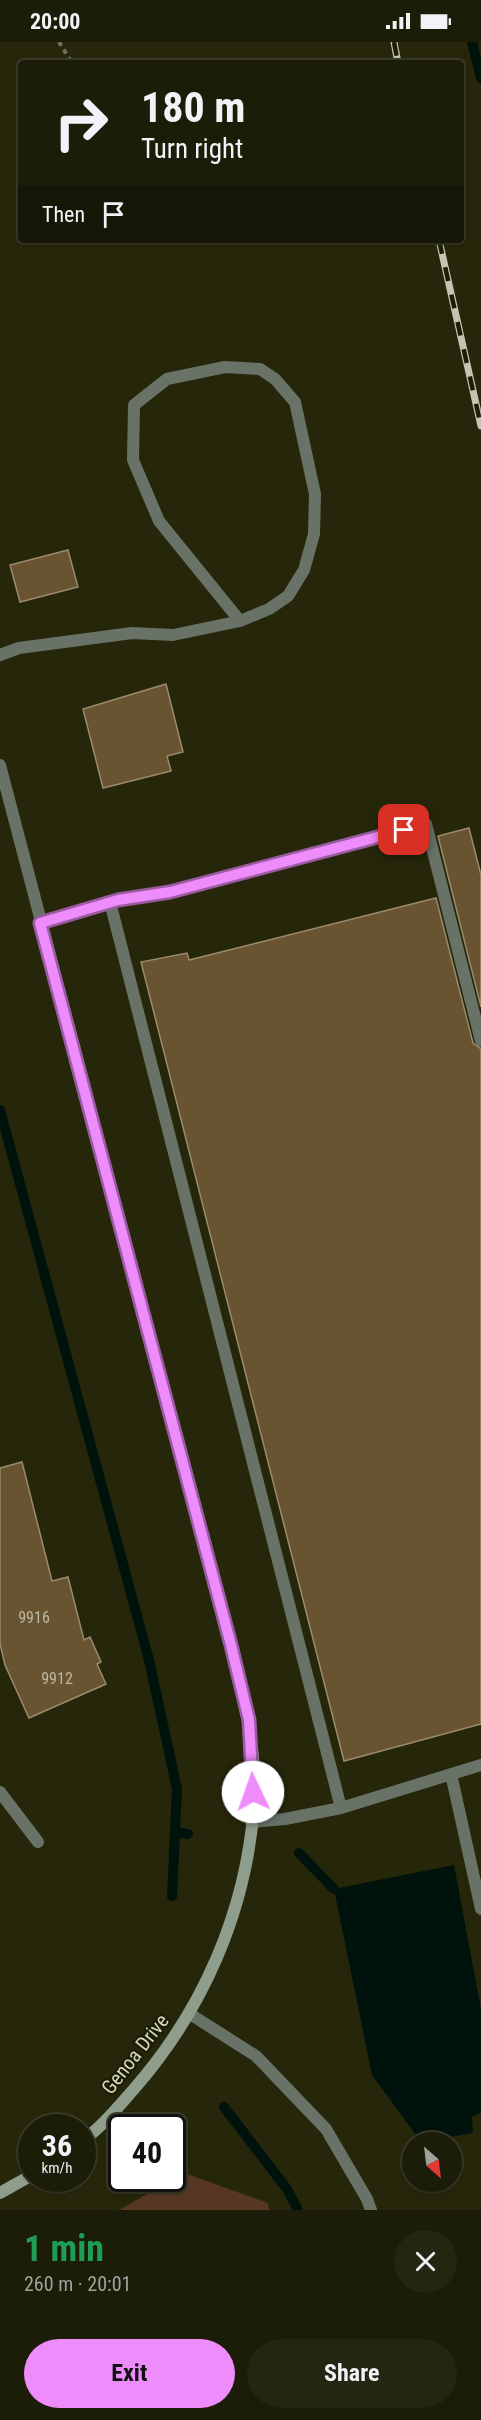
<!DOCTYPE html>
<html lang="en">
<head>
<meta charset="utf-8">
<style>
	:root { --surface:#1c1d08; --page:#252612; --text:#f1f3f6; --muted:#a0a29c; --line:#3a3b29; --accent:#ed8cfa }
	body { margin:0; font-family:"Roboto Condensed",sans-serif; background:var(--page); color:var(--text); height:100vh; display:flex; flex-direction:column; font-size:22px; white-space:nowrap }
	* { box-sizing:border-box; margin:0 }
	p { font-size:20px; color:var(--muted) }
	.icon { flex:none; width:33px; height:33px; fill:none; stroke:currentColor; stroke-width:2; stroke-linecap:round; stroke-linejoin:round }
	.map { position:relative; height:2168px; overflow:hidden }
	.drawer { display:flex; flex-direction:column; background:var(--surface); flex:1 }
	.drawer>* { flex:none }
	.hud { position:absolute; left:18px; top:18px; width:446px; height:183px; border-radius:6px; box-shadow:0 2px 4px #0004,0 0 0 2px var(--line); background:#1c1d08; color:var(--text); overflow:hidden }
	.needle { width:39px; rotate:152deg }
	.controls { position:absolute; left:402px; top:2090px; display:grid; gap:12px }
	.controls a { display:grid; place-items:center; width:60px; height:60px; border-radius:50%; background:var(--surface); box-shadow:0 2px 4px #0004,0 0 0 2px var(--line); font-size:30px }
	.speed { position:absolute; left:18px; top:2072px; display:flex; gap:12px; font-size:30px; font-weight:700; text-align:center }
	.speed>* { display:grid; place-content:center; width:78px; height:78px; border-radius:50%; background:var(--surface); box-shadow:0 2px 4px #0004,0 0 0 2px var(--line); line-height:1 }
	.speed small { font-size:15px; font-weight:400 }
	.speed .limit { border:3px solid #111; border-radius:9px; background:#fff; color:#111 }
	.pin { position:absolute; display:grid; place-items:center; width:51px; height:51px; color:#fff; margin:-26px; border-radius:12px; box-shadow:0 3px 9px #0006 }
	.me { position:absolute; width:66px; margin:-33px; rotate:357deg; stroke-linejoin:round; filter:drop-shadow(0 0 4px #0008) }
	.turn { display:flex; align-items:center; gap:21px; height:126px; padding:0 24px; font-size:27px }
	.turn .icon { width:78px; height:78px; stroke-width:2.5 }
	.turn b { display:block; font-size:42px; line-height:51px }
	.then { display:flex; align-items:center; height:57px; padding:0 24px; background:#0003; gap:12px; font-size:22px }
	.round { display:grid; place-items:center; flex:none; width:63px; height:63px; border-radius:32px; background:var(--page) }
	.head { display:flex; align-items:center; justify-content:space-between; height:102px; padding:0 24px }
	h1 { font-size:36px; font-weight:700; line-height:45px; color:#1e9e55 }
	.action { display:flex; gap:12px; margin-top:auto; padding:12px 24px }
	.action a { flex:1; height:69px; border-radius:36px; background:var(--accent); color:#111; font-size:24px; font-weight:700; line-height:69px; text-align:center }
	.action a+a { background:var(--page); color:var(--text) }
	.status { display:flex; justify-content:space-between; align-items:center; height:42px; padding:0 30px; background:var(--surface); direction:ltr }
	.status svg { height:16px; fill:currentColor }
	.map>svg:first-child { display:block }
</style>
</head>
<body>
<div class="status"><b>20:00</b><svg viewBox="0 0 49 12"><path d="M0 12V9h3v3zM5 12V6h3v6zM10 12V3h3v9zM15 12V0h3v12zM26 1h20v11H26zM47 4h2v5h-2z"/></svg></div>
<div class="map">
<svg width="481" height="2168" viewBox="0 0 481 2168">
	<rect width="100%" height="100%" fill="#26270a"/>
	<!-- green -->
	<path fill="#573723" d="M 184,2131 L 268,2161 L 269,2168 L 119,2168 Z"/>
	<!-- water -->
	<path fill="#00120c" d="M 454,1823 L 481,1967 L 481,2071 L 472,2075 L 473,2091 L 421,2100 L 372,2033 L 334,1847 Z"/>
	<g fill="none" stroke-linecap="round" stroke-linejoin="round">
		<!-- stream -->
		<g stroke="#00120c" stroke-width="10">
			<path d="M 472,0 L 481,36"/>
			<path d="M 0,1068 L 149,1618 L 177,1747 L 172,1854"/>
			<path d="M 175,1790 L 188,1792"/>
			<path d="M 299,1811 L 334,1847"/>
			<path d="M 224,2065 L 287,2147 L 298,2168"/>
		</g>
	</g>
	<!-- building -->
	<g fill="#685430" stroke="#9b8a6d" stroke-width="1.5">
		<path d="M 68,508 L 78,545 L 20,560 L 10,523 Z"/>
		<path d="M 166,642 L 183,710 L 167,714 L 171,729 L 103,746 L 83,667 Z"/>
		<path d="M 469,786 L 481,833 L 481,965 L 438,794 Z"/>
		<path d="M 436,856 L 473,1001 L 481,1007 L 481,1682 L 344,1719 L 141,920 L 187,911 L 189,918 Z"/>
		<path d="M 22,1420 L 52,1539 L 68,1535 L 84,1598 L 90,1595 L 101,1620 L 97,1622 L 106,1642 L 29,1676 L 5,1623 L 0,1602 L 0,1426 Z"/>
	</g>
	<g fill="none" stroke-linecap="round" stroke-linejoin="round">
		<!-- path -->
		<path stroke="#71725b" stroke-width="4" stroke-dasharray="4.5 4.5" stroke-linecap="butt" d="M 59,0 L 72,21"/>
		<!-- lane -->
		<g stroke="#687267" stroke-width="12">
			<path d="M 0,613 L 19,606 L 132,591 L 173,593 L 240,579 L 269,567 L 288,554 L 304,528 L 314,492 L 315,452 L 295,360 L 275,337 L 260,327 L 225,325 L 167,337 L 134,363 L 133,418 L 159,479 L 240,579"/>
			<path d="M 110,860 L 341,1766 L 285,1777 L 251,1780"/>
			<path d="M 40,881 L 118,858 L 170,850 L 426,782 L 481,999"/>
			<path d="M 451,1732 L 481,1867"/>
			<path d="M 341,1766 L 481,1723"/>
		</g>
		<!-- street -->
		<g stroke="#687267" stroke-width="12">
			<path d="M 0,723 L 231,1603"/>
			<path d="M 0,1750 L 38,1800"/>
			<path d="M 190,1972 L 256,2014 L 326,2087 L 367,2157 L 371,2168"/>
		</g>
		<!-- secondary -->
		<g stroke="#8e9d8c" stroke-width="12">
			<path d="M 82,2099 C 102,2085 118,2065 134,2047 C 203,1968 246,1870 254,1764 C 258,1710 243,1656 231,1603"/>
			<path d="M 0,2151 L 32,2133"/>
		</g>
		<!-- rail casing -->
		<g stroke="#c3c4b1" stroke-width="7">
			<g id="rail">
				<path d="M 394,0 L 398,21"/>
				<path d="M 439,198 L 481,384"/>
			</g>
		</g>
		<!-- rail -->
		<use href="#rail" stroke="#1c1e02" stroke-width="4.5" stroke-dasharray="14" stroke-linecap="butt"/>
	</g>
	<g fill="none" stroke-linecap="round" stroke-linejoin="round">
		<!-- route casing -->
		<g stroke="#9a5ba2" stroke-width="15">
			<path id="route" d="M 253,1750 L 249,1678 L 231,1603 L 40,881 L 118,858 L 170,850 L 404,788"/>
		</g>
		<!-- route -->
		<use href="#route" stroke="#ed8cfa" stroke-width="10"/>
	</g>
	<g text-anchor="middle" stroke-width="4.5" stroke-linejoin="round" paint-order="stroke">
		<!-- number labels -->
		<g font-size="16" fill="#bbb7a1">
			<text x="34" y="1581">9916</text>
			<text x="57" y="1642">9912</text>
		</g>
		<!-- street labels -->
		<g font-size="20" fill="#d7d8c7" stroke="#1c1e02">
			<text transform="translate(135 2012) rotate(-52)" y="7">Genoa Drive</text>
		</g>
	</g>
</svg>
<div class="controls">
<a><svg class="needle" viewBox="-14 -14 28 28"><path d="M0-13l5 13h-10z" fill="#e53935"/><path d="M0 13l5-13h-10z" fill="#a0a29c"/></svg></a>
</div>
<div class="speed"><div>36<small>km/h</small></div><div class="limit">40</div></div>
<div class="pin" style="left:404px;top:788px;background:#d93025"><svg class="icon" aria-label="arrive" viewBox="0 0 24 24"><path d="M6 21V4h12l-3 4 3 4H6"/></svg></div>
<svg class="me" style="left:253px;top:1750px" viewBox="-20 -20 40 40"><circle r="19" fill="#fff"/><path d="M0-13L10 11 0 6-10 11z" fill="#ed8cfa"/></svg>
<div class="hud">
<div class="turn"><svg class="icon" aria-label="right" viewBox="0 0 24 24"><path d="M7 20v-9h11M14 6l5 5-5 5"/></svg><div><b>180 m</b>Turn right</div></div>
<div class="then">Then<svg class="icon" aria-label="arrive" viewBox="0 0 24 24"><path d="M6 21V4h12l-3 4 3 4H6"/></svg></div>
</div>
</div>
<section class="drawer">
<div class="head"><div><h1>1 min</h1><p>260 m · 20:01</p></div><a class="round"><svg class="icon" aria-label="close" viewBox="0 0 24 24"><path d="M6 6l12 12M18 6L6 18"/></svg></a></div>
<div class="action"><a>Exit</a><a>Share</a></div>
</section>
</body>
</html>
